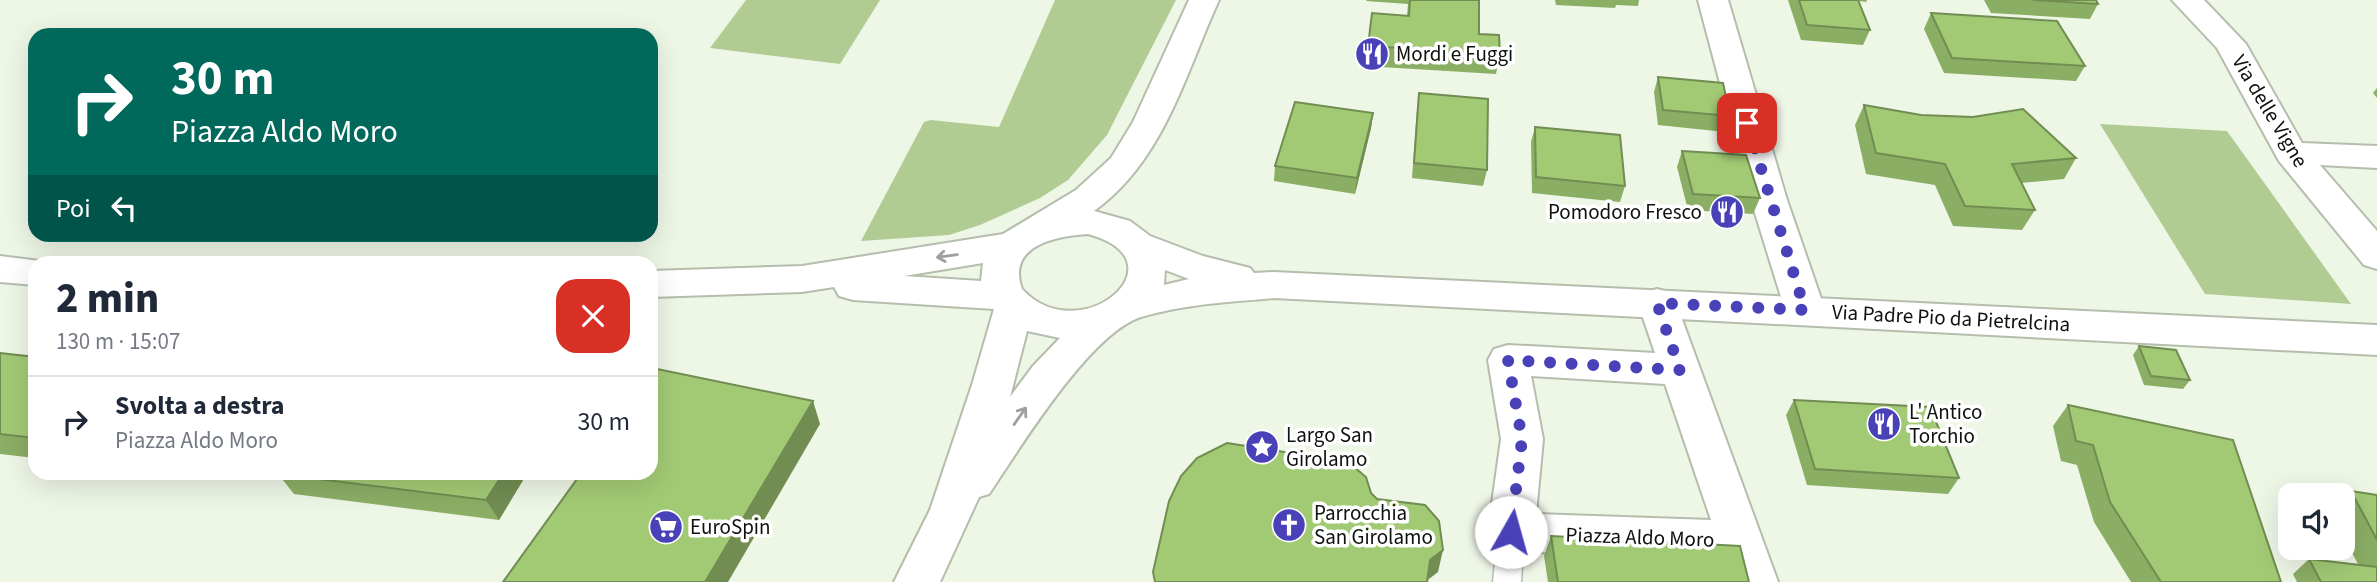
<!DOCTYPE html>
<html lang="it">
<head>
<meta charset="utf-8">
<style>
	:root { --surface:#fff; --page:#f2f2f3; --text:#1f2937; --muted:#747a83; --line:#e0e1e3 }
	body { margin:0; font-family:"Source Sans 3",sans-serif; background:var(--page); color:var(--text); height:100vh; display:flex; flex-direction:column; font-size:26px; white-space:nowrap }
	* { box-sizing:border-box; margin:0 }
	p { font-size:23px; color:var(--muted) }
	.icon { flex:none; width:38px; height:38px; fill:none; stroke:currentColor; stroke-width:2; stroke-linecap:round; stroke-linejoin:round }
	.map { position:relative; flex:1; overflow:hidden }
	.details { position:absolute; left:28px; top:256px; width:630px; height:224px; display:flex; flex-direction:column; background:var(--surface); border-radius:21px; box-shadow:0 7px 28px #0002 }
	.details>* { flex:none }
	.banner { position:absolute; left:28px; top:28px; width:630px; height:214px; border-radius:21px; box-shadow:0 7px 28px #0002; background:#00695c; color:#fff; overflow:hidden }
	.tools { position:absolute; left:2278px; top:483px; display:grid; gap:14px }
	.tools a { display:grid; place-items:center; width:77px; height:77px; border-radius:14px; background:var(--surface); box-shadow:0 7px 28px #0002; font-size:35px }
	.pin { position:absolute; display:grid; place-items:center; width:60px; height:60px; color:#fff; margin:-30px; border-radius:14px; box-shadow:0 4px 10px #0006 }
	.me { position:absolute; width:77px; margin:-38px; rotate:7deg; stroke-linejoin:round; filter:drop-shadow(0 0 5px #0008) }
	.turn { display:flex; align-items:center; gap:24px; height:147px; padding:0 28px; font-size:32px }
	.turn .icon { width:91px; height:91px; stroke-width:2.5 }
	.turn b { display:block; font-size:49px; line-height:60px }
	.then { display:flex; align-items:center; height:66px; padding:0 28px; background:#0003; gap:14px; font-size:26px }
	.round { display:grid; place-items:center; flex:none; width:74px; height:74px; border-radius:21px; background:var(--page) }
	.headline { display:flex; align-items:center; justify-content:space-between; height:119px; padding:0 28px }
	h1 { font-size:42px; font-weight:800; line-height:52px }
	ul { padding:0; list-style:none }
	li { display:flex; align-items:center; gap:21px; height:91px; padding:0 28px; border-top:2px solid var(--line) }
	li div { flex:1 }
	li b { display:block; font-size:26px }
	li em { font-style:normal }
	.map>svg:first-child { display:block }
</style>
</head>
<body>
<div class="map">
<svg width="2377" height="582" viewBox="0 0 2377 582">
	<rect width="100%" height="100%" fill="#eef6e6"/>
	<!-- green -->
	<g fill="#b0cc93">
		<path d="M 746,0 L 880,0 L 840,64 L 710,48 Z"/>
		<path d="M 1055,0 L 1176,0 L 1107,135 L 1068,180 L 1040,198 L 980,225 L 949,235 L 861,241 L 924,122 L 931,120 L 999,127 Z"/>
		<path d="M 2100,124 L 2227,131 L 2351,304 L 2205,294 Z"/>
	</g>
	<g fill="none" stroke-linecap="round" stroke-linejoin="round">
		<!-- service casing -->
		<g stroke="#b5bdad" stroke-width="3">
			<path id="service" d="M 1511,521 L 1521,524 L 1524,532 L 1521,582 L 1493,582 L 1498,532 L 1501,524 Z"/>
		</g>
		<!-- minor casing -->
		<g stroke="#b5bdad" stroke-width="4">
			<g id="minor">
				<path d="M 1698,0 L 1728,0 L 1787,200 L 1825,310 L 1819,320 L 1805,324 L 1791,320 L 1785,310 L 1751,200 Z"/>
				<path d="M 2172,0 L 2204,0 L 2246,44 L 2302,143 L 2377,146 L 2377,168 L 2320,165 L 2377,231 L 2377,269 L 2364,265 L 2279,161 L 2217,48 Z"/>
				<path d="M 1657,289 L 1671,293 L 1676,303 L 1778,582 L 1732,582 L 1724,559 L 1511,551 L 1495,545 L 1488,532 L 1501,439 L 1488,360 L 1494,349 L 1508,345 L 1655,353 L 1638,303 L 1643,293 ZM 1531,376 L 1665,384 L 1711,520 L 1536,514 L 1543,439 Z"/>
			</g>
		</g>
		<!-- tertiary casing -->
		<g stroke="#b5bdad" stroke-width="4">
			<g id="tertiary">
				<path d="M 1189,0 L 1219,0 C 1185,74 1164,161 1094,211 L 1130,221 L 1150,236 L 1203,256 L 1250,268 L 1254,273 L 1274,272 L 2377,325 L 2377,355 L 1274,298 C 1230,302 1184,304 1141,317 C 1090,333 1020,448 989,494 L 979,497 L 940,582 L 894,582 L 930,510 L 972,385 L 994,309 L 853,300 L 839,296 L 834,287 L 802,292 L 651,297 L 651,271 L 802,266 L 1003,234 L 1076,190 L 1111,158 L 1133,122 ZM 1088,234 C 1187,261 1080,352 1022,289 C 1006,245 1057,236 1088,234 ZM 983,263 L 981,281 L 904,276 ZM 1165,270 L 1189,279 L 1164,285 ZM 1027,331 L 1060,338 L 1033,366 L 1010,397 Z"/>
				<path d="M 0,256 L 48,262 L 35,262 L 35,285 L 0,282 Z"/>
			</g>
		</g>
		<!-- service -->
		<use href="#service" fill="#fff" fill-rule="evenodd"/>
		<!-- minor -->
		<use href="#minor" fill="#fff" fill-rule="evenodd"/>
		<!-- tertiary -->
		<use href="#tertiary" fill="#fff" fill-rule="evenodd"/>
	</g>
	<!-- wall -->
	<g fill="#8bae65">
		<path d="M 1367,0 L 1479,0 L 1479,34 L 1500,54 L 1496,74 L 1365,66 L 1372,13 L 1407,16 L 1408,4 L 1366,1 Z"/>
		<path d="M 1555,0 L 1639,0 L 1638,6 L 1616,5 L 1615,8 L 1556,5 Z"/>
		<path d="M 1788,0 L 1867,0 L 1866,2 L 1859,1 L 1870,30 L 1863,45 L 1801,40 Z"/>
		<path d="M 1984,0 L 2096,0 L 2098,4 L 2090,19 L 1991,13 Z"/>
		<path d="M 1931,13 L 2085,66 L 2076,81 L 1944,73 L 1924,29 Z"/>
		<path d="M 1658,77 L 1730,116 L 1725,132 L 1658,125 L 1654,92 Z"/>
		<path d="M 2377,88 L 2377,98 L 2373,93 Z"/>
		<path d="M 1419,93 L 1487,170 L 1483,186 L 1412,178 L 1417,108 Z"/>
		<path d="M 1864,105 L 2076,158 L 2064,179 L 2021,183 L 2035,210 L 2022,230 L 1953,226 L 1935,185 L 1866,174 L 1855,125 Z"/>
		<path d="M 1373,113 L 1371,128 L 1355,194 L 1274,181 L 1275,166 Z"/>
		<path d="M 1535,127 L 1625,186 L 1620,202 L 1532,193 L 1531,142 Z"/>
		<path d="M 1682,151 L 1760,198 L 1753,214 L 1688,210 L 1677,167 Z"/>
		<path d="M 2139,346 L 2190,380 L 2183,389 L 2144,385 L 2133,355 Z"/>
		<path d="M 0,353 L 35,357 L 35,458 L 0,454 Z"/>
		<path d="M 1794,400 L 1959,478 L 1948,494 L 1807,485 L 1786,415 Z"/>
		<path d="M 2068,405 L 2281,582 L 2131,582 L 2094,522 L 2077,465 L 2061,461 L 2053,426 Z"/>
		<path d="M 164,472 L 215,472 L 211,478 Z"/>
		<path d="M 279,472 L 528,472 L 499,520 L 294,494 L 278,474 Z"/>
		<path d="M 2351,491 L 2377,495 L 2377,582 L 2297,582 L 2293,574 L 2309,559 L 2358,564 L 2343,536 L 2343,499 Z"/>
		<path d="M 1551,536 L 1749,582 L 1548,582 L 1544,556 Z"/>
	</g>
	<!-- shaded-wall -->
	<g fill="#718d52">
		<path d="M 1373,113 L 1371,128 L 1355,194 L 1357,178 Z"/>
		<path d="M 813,401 L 820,424 L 728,582 L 705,582 Z"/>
		<path d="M 206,472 L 215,472 L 211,478 Z"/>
		<path d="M 504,472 L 528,472 L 499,520 L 486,500 Z"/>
		<path d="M 1443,550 L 1438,572 L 1425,582 L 1430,560 Z"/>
	</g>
	<!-- building -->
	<g fill="#a2ca75" stroke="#718d52" stroke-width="2">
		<path d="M 1410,0 L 1479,0 L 1479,34 L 1499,35 L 1500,54 L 1368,46 L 1372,13 L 1409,16 Z"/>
		<path d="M 1799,0 L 1858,0 L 1870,30 L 1807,25 Z"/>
		<path d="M 2033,0 L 2096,0 L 2098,4 Z"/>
		<path d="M 1931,13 L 2057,21 L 2085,66 L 1952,58 Z"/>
		<path d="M 1658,77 L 1723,83 L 1730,116 L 1663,110 Z"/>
		<path d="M 1419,93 L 1488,99 L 1487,170 L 1414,163 Z"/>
		<path d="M 1295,102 L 1373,113 L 1357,178 L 1275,166 Z"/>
		<path d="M 1864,105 L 1921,115 L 1973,117 L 2023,109 L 2076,158 L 2012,164 L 2035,210 L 1965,206 L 1945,164 L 1876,153 Z"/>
		<path d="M 1535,127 L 1620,135 L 1625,186 L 1536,177 Z"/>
		<path d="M 1682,151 L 1746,155 L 1760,198 L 1693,194 Z"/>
		<path d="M 2139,346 L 2176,350 L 2190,380 L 2151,376 Z"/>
		<path d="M 0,353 L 35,357 L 35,438 L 0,434 Z"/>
		<path d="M 657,369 L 813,401 L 705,582 L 503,582 L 582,472 L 651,472 L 651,377 Z"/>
		<path d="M 1794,400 L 1930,407 L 1959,478 L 1815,469 Z"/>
		<path d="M 2068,405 L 2233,440 L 2281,582 L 2161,582 L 2110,502 L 2093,445 L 2076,441 Z"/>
		<path d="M 1227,443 L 1348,462 L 1366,477 L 1371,493 L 1377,499 L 1425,505 L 1439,521 L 1443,550 L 1430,560 L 1427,582 L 1155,582 L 1153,572 L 1169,501 L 1181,476 L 1197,458 Z"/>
		<path d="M 279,472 L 504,472 L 486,500 L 278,474 Z"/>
		<path d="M 2351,491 L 2377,495 L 2377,540 Z"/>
		<path d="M 1551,536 L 1740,546 L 1749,582 L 1558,582 Z"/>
		<path d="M 2309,559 L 2377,567 L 2377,582 L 2321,582 Z"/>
	</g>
	<!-- one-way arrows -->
	<defs><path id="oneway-shaft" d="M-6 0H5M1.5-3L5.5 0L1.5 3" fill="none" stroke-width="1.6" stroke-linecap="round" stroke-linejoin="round" transform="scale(1.75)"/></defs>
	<g stroke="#9fa09e">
		<use href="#oneway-shaft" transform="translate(947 256) rotate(172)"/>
		<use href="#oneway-shaft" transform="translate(1020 416) rotate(-55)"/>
	</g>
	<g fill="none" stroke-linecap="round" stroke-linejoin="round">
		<!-- route -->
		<path stroke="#4941b7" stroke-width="12" stroke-dasharray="0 21.6" d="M 1511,532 L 1522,439 L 1508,360 L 1680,370 L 1657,303 L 1805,310 L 1747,123"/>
	</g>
	<!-- icons -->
	<defs>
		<g id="restaurant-disc" transform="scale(1.75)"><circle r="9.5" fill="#4941b7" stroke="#fff"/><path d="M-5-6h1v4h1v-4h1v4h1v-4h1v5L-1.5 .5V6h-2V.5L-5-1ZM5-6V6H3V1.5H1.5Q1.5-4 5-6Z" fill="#fff"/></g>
		<g id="sight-disc" transform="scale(1.75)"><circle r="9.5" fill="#4941b7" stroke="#fff"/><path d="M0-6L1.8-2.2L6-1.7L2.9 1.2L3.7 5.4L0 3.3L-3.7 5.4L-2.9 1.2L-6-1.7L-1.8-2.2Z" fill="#fff"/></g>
		<g id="church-disc" transform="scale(1.75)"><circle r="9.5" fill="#4941b7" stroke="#fff"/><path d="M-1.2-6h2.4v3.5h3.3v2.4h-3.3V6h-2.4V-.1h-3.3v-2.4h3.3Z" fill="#fff"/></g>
		<g id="supermarket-disc" transform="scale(1.75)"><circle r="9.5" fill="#4941b7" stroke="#fff"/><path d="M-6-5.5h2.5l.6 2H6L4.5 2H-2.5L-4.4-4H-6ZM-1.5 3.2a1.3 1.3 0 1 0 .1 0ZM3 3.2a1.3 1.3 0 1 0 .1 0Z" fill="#fff"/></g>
	</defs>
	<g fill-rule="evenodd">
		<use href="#restaurant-disc" x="1372" y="54"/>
		<use href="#restaurant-disc" x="1727" y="212"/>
		<use href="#restaurant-disc" x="1884" y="424"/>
		<use href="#sight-disc" x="1262" y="447"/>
		<use href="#church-disc" x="1289" y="525"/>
		<use href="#supermarket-disc" x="666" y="527"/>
	</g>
	<g text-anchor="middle" stroke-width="7" stroke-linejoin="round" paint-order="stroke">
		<!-- poi labels -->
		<g font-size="21" fill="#0e110c" stroke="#fff" text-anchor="start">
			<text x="1396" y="61">Mordi e Fuggi</text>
			<text x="1702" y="219" text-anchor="end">Pomodoro Fresco</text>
			<text x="1909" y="419">L' Antico<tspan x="1909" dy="24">Torchio</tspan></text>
			<text x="1286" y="442">Largo San<tspan x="1286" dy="24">Girolamo</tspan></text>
			<text x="1314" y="520">Parrocchia<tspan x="1314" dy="24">San Girolamo</tspan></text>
			<text x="690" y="534">EuroSpin</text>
		</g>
		<!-- street labels -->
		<g font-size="21" fill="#0e110c" stroke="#fff">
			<text transform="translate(2270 111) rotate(59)" y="7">Via delle Vigne</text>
			<text transform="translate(1951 318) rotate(3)" y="7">Via Padre Pio da Pietrelcina</text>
			<text transform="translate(1640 537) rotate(2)" y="7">Piazza Aldo Moro</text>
		</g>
	</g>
</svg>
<div class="tools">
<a><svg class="icon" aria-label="sound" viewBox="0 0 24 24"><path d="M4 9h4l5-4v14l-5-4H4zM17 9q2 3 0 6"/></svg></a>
</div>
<div class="pin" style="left:1747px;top:123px;background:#d93025"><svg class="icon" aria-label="arrive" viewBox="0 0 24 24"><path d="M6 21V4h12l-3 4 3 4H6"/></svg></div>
<svg class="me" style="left:1511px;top:532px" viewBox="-20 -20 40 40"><circle r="19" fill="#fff"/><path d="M0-13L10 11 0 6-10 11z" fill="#4941b7"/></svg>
<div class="banner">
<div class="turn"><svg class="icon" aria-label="right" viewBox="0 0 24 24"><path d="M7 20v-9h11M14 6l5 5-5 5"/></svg><div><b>30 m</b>Piazza Aldo Moro</div></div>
<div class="then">Poi<svg class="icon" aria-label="left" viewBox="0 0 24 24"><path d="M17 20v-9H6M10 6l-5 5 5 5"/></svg></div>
</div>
<section class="details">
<div class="headline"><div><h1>2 min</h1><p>130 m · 15:07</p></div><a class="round" style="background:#d93025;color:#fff"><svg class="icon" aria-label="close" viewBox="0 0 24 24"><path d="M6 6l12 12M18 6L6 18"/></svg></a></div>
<ul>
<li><svg class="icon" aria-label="right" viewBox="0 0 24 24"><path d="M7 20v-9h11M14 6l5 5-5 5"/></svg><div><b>Svolta a destra</b><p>Piazza Aldo Moro</p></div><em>30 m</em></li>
</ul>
</section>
</div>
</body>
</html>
